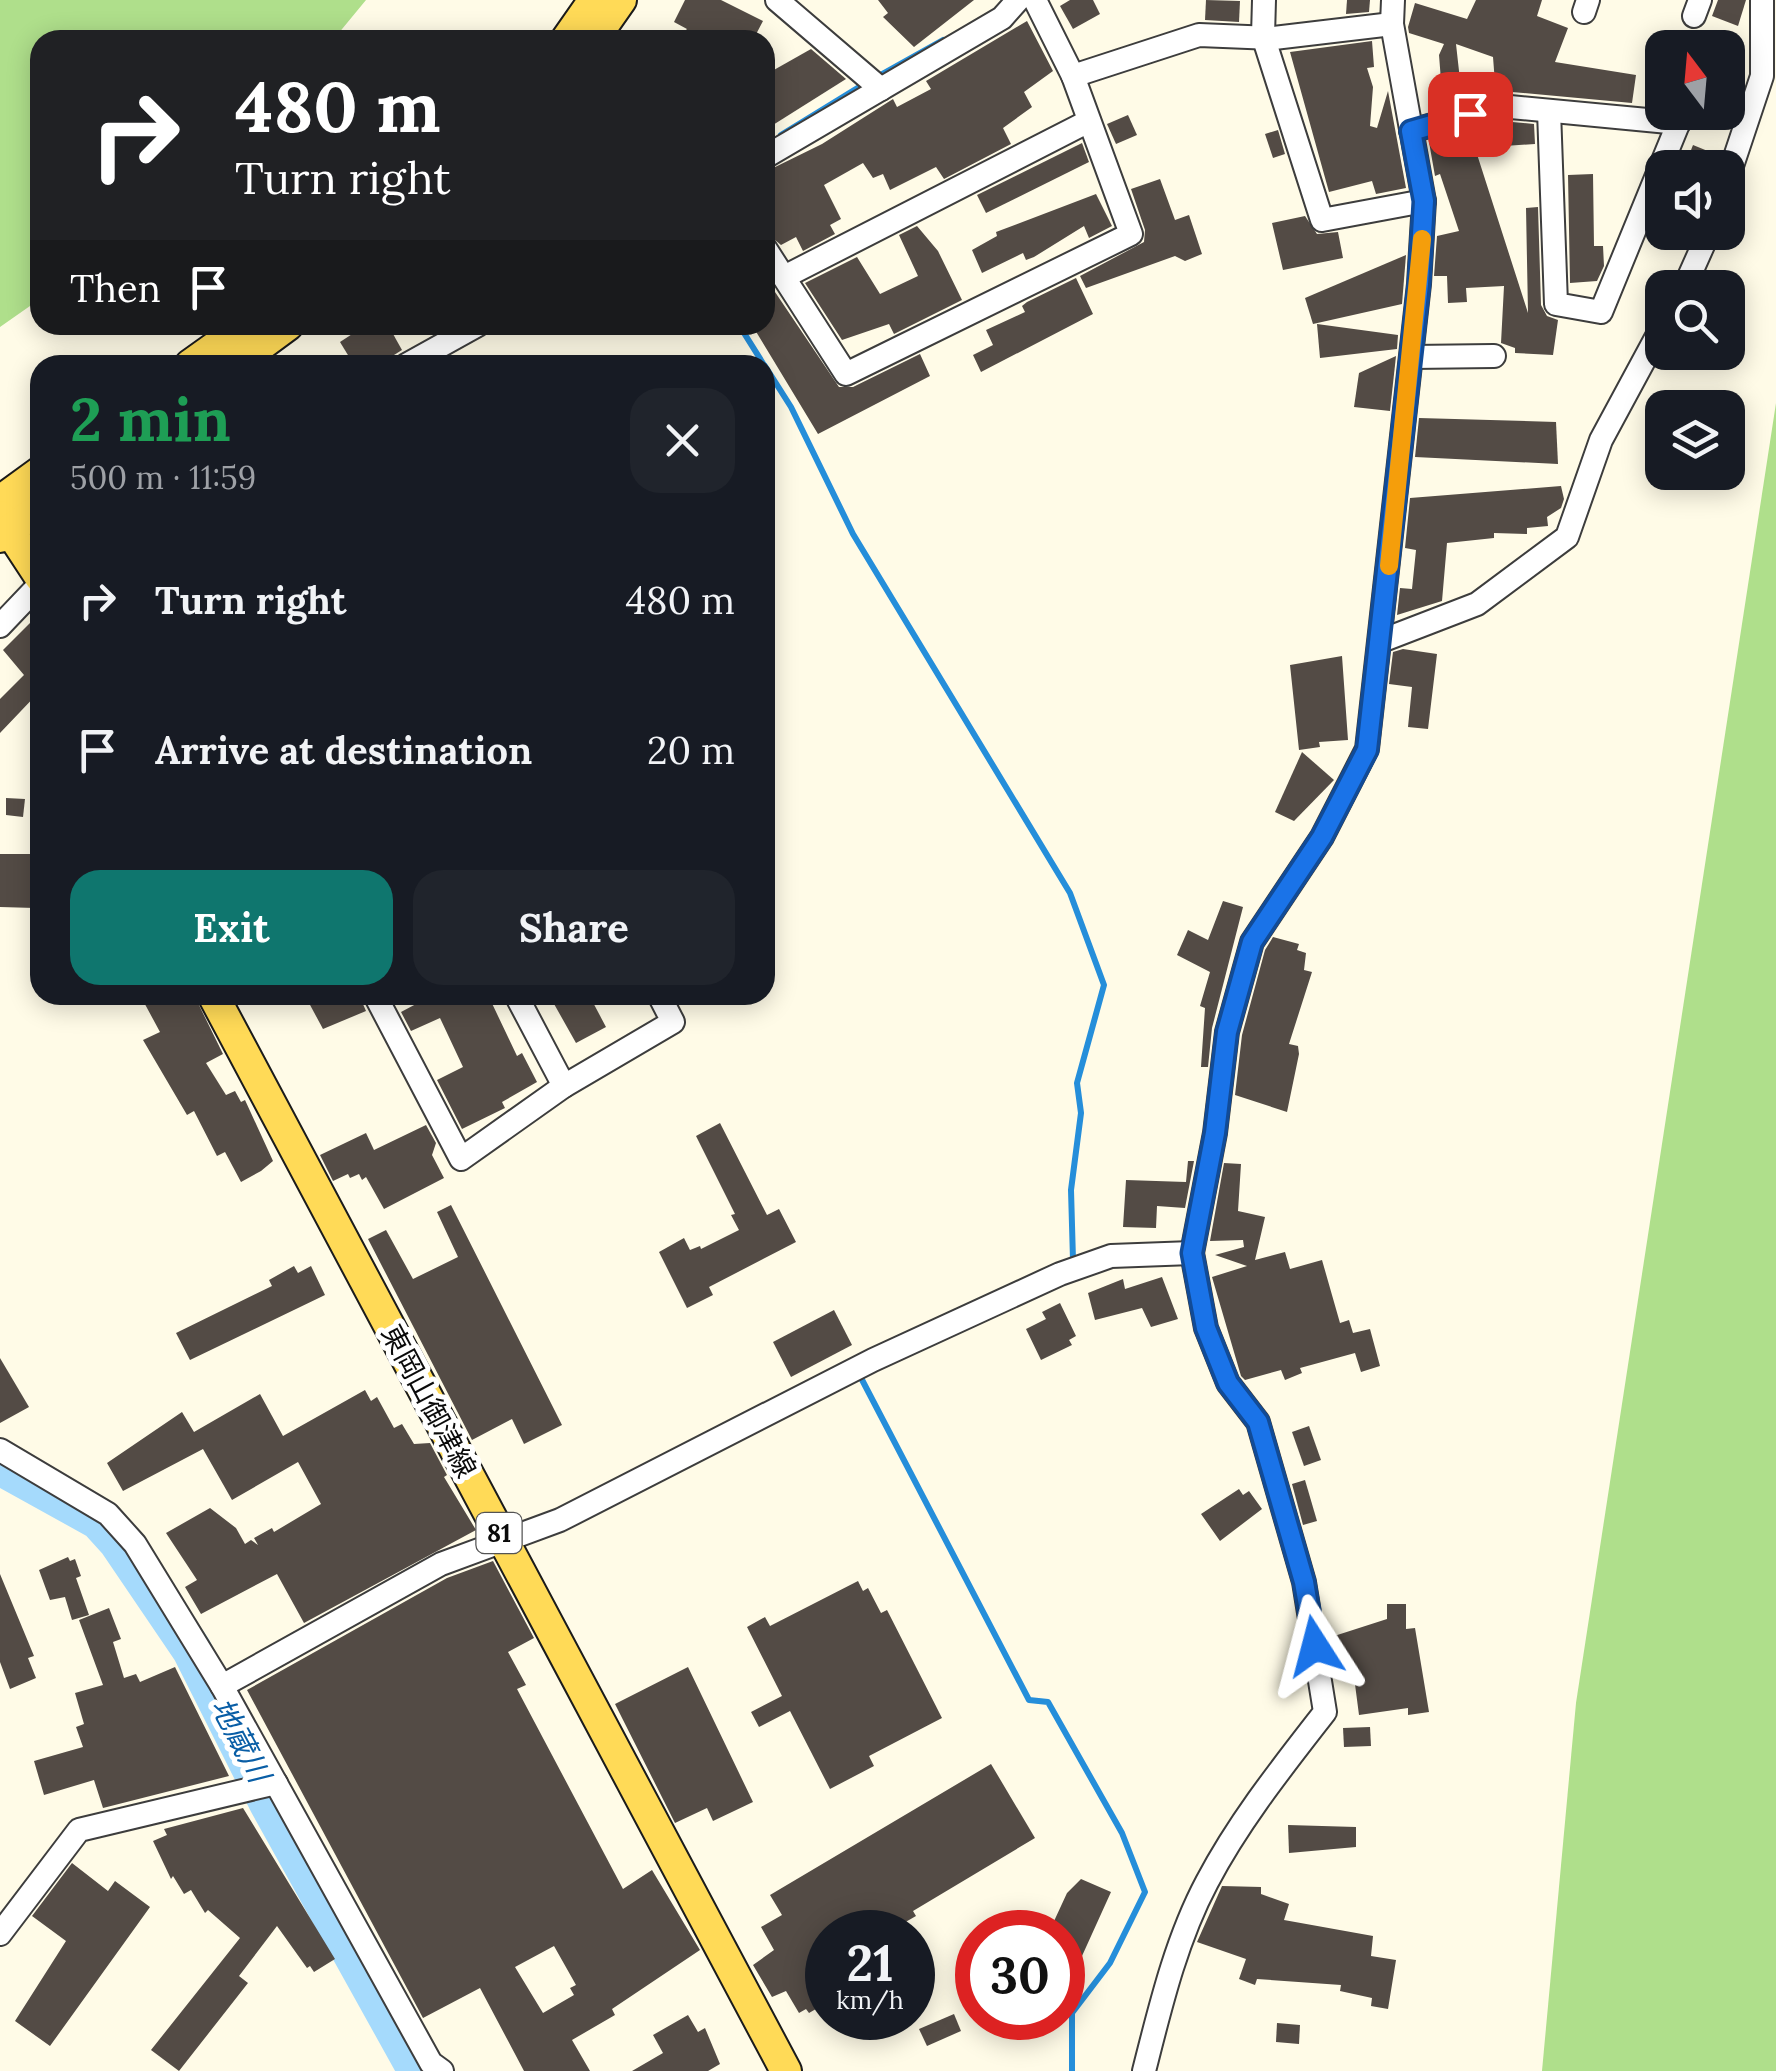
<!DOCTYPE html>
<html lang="en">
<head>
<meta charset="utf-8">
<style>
	:root { --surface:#171b24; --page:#20242c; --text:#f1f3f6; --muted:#9ea1a6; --accent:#0f766e }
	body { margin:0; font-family:Lora,"Noto Sans JP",serif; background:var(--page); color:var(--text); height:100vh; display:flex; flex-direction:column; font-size:38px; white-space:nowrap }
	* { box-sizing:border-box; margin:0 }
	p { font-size:32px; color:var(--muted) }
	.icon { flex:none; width:55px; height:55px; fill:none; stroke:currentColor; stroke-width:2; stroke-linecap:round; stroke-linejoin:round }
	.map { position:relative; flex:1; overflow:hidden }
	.details { position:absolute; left:30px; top:355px; width:745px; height:650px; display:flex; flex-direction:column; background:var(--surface); border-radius:30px; box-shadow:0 5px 25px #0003 }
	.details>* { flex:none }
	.banner { position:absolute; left:30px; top:30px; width:745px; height:305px; border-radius:30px; box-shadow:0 5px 25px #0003; background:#202124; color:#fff; overflow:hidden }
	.needle { width:65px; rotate:344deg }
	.controls { position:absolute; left:1645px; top:30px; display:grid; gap:20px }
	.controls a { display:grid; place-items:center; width:100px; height:100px; border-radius:20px; background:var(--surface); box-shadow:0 5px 25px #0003; font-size:50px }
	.speed { position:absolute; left:805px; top:1910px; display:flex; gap:20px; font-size:50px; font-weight:700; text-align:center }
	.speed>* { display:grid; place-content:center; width:130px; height:130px; border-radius:50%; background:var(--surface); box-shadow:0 5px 25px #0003; line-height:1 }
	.speed small { font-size:25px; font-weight:400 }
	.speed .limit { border:15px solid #d22; background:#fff; color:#111 }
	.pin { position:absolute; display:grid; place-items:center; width:85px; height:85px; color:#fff; margin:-42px; border-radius:20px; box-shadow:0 5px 15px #0006 }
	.me { position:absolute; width:110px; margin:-55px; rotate:351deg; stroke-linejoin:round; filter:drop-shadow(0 0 8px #0008) }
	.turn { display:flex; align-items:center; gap:35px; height:210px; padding:0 40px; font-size:45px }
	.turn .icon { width:130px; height:130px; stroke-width:2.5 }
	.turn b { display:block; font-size:70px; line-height:85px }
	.then { display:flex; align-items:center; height:95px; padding:0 40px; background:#0003; gap:20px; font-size:38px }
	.round { display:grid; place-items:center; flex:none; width:105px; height:105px; border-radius:30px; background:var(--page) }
	.summary { display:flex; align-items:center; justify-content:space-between; height:170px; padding:0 40px }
	h1 { font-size:60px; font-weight:700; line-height:75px; color:#1e9e55 }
	.primary-button { display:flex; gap:20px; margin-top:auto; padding:20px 40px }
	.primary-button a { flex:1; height:115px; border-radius:30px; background:var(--accent); color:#fff; font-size:40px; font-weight:700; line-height:115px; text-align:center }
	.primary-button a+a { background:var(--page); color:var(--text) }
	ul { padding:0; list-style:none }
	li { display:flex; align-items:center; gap:30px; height:150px; padding:0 40px }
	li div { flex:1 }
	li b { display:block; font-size:38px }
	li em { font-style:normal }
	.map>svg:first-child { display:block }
</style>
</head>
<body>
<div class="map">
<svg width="1776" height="2071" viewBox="0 0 1776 2071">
	<rect width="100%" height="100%" fill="#fffbe7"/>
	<!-- forest -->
	<g fill="#afdf8b">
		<path d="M 0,0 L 366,0 L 333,40 L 40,40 L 40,299 L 0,327 Z"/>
		<path d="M 1776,403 L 1776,2071 L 1542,2071 L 1576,1703 Z"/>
	</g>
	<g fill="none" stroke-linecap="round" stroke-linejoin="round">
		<!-- stream -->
		<g stroke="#258eda" stroke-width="6">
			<path d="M 875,78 L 943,40"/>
			<path d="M 781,135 L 864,84"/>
			<path d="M 739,325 L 764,365"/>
			<path d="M 765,366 L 791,407 L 853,534 L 1070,893 L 1104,985 L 1077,1083 L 1081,1113 L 1071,1190 L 1073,1260"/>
			<path d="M 859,1374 L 1029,1700 L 1048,1702 L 1122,1833 L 1145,1892 L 1110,1963 L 1072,2013 L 1072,2071"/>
		</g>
		<!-- river -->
		<path stroke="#a5dafc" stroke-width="40" d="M 0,1465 L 99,1520 L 118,1541 L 192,1650 L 269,1803 L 418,2071"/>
	</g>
	<!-- building -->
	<g fill="#534b45" fill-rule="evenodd">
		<path d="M 685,0 L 721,0 L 763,21 L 753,40 L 676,40 L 687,29 L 674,22 Z"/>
		<path d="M 878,0 L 974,0 L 914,47 L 883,17 L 888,13 Z"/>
		<path d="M 1070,0 L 1093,0 L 1100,14 L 1073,29 L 1060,6 Z"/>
		<path d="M 1206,0 L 1240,1 L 1239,22 L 1205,20 Z"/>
		<path d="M 1347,0 L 1370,0 L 1369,12 L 1346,14 Z"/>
		<path d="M 1476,0 L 1542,0 L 1537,16 L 1568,28 L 1555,62 L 1636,75 L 1632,103 L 1501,91 L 1443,106 L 1439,55 L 1444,44 L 1409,33 L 1408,27 L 1415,3 L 1467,19 ZM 1456,44 L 1493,57 L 1495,83 L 1461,89 Z"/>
		<path d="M 1718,0 L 1746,0 L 1738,26 L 1712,16 Z"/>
		<path d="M 1027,21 L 1053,71 L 1024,92 L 1032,107 L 1003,128 L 1011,144 L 944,179 L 936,167 L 890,190 L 883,174 L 873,178 L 863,163 L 824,185 L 841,219 L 830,225 L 835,234 L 803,251 L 796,237 L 781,245 L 768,234 L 765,172 L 822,144 L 893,99 L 897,107 L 931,89 L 926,81 Z"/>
		<path d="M 1372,41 L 1374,67 L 1367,68 L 1373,87 L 1370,126 L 1377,128 L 1388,91 L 1406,188 L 1376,194 L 1372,181 L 1329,192 L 1290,52 Z"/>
		<path d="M 811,49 L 846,79 L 765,130 L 765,75 Z"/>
		<path d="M 1128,115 L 1137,135 L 1116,144 L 1107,124 Z"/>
		<path d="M 1501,121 L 1534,124 L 1535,144 L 1475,148 L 1528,313 L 1526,208 L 1538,207 L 1541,305 L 1547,316 L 1558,320 L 1553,355 L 1515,353 L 1515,348 L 1501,343 L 1504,286 L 1466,288 L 1467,302 L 1448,303 L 1447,276 L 1434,276 L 1437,236 L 1459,231 L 1440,174 L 1435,176 L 1429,142 Z"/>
		<path d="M 1278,130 L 1285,154 L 1273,158 L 1265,134 Z"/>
		<path d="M 1082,143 L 1089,162 L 986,213 L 977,195 Z"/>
		<path d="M 1693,145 L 1720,156 L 1716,168 L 1684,168 Z"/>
		<path d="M 1593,174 L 1594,246 L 1603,246 L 1604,266 L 1597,281 L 1570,283 L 1568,175 Z"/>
		<path d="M 1160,179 L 1175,220 L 1189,215 L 1202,254 L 1185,261 L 1175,256 L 1086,288 L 1080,276 L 1144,242 L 1145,230 L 1131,189 Z"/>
		<path d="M 1096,194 L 1112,226 L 1089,238 L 1084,226 L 1034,257 L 1026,260 L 1023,253 L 982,273 L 972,250 L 997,236 L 996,232 Z"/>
		<path d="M 1305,216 L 1317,234 L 1338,232 L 1343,258 L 1283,270 L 1272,223 Z"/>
		<path d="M 917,226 L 938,251 L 962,300 L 894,334 L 889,324 L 842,340 L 805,283 L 857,257 L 880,294 L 918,276 L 899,235 Z"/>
		<path d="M 1406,255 L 1402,304 L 1313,324 L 1305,298 Z"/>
		<path d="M 1076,278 L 1093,314 L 981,372 L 973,355 L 993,345 L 986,330 L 1025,312 L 1022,306 L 1027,302 Z"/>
		<path d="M 775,292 L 839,387 L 853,387 L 920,354 L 930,376 L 818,434 L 752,325 L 765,325 L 765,298 Z"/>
		<path d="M 1317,324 L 1398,335 L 1397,349 L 1320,358 Z"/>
		<path d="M 366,325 L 388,325 L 402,350 L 378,365 L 354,365 L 340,342 Z"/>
		<path d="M 1396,356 L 1390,411 L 1354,407 L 1359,373 Z"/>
		<path d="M 1419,418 L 1556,422 L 1558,464 L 1415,457 Z"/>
		<path d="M 1561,486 L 1564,499 L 1561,508 L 1547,517 L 1548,526 L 1527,528 L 1527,534 L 1494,533 L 1494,538 L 1447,543 L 1442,601 L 1397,615 L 1400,588 L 1412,589 L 1416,550 L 1405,548 L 1410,498 Z"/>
		<path d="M 40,613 L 40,691 L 0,733 L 0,699 L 24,675 L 3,650 Z"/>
		<path d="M 1403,649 L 1437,654 L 1428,729 L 1408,727 L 1412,687 L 1389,684 L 1393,652 Z"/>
		<path d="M 1342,656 L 1348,740 L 1319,742 L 1320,747 L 1299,750 L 1290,665 Z"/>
		<path d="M 1302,752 L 1334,780 L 1294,821 L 1275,812 Z"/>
		<path d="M 6,798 L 25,799 L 23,817 L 6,815 Z"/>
		<path d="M 0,854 L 36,854 L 35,908 L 0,907 Z"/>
		<path d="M 1223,901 L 1243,907 L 1212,1028 L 1208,1067 L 1201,1067 L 1205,1008 L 1200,1006 L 1210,972 L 1177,955 L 1188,930 L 1208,940 Z"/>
		<path d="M 1273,937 L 1299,944 L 1297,950 L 1306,953 L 1304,970 L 1312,972 L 1289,1044 L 1298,1046 L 1299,1054 L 1287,1112 L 1235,1095 L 1242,1035 L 1265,950 Z"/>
		<path d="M 140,995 L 194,995 L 223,1054 L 206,1063 L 226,1095 L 235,1091 L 241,1102 L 245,1100 L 273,1161 L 261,1171 L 241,1182 L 225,1152 L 217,1156 L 194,1111 L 187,1115 L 143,1040 L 160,1032 Z"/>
		<path d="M 324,995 L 359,995 L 366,1011 L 323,1029 L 309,1003 Z"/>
		<path d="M 433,995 L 488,995 L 517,1056 L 522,1053 L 537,1082 L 502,1102 L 505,1108 L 462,1129 L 437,1080 L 463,1067 L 440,1018 L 411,1031 L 401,1012 Z"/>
		<path d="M 549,995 L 589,995 L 606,1027 L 576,1043 Z"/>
		<path d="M 720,1123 L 767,1215 L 779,1209 L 796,1242 L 709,1287 L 713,1295 L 687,1308 L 659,1252 L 684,1238 L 690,1250 L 700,1246 L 701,1249 L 739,1230 L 731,1215 L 735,1214 L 696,1136 Z"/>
		<path d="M 426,1125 L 436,1143 L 432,1155 L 444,1178 L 384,1209 L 366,1177 L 362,1180 L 359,1174 L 350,1178 L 348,1174 L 333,1181 L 320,1155 L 366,1133 L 374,1150 Z"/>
		<path d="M 1188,1161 L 1194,1161 L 1185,1208 L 1157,1206 L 1156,1228 L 1123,1227 L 1126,1180 L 1186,1182 Z"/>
		<path d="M 1224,1163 L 1241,1164 L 1238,1211 L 1265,1217 L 1255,1260 L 1285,1252 L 1290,1269 L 1322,1260 L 1340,1323 L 1349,1320 L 1353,1333 L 1370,1329 L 1380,1366 L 1361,1372 L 1355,1353 L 1300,1368 L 1302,1373 L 1285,1380 L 1281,1370 L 1245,1380 L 1241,1376 L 1212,1277 L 1247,1266 L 1215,1255 L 1244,1247 L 1243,1240 L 1210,1241 Z"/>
		<path d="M 451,1205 L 562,1425 L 524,1444 L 512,1419 L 472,1440 L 368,1239 L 386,1230 L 413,1279 L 458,1257 L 437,1212 Z"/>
		<path d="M 294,1266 L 298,1273 L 311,1266 L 325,1295 L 190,1360 L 176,1333 L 272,1286 L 269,1280 Z"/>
		<path d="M 1162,1277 L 1178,1319 L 1151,1327 L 1142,1308 L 1095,1320 L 1088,1293 L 1123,1279 L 1125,1289 Z"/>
		<path d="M 1060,1303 L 1076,1336 L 1069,1340 L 1072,1345 L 1041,1360 L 1026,1329 L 1046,1319 L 1042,1312 Z"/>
		<path d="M 834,1310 L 852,1345 L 791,1377 L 773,1342 Z"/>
		<path d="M 0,1358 L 29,1407 L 0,1423 Z"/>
		<path d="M 365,1390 L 371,1401 L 377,1397 L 394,1428 L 402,1424 L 414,1444 L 430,1443 L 447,1475 L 444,1477 L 476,1530 L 304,1623 L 277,1574 L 201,1614 L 185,1587 L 197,1580 L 166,1533 L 210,1508 L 236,1528 L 245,1544 L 251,1540 L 258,1545 L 254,1538 L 272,1528 L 274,1532 L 321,1504 L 298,1462 L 232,1500 L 203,1449 L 123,1491 L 107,1463 L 182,1412 L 194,1432 L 260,1394 L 283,1436 Z"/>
		<path d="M 1309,1426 L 1321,1460 L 1304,1466 L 1292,1432 Z"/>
		<path d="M 1305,1480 L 1317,1521 L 1303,1525 L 1292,1484 Z"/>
		<path d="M 1239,1489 L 1243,1495 L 1249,1491 L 1262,1509 L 1220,1541 L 1201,1514 Z"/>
		<path d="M 68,1557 L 70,1561 L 75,1559 L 81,1576 L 76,1578 L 89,1615 L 72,1620 L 65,1597 L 50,1600 L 39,1570 Z"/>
		<path d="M 493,1561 L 534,1638 L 508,1652 L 526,1685 L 517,1689 L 623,1889 L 652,1870 L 700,1950 L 612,2009 L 615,2015 L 572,2040 L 590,2071 L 524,2071 L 480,1988 L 423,2018 L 247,1690 L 447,1578 ZM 554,1946 L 576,1985 L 570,1988 L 574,1995 L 543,2013 L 515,1967 Z"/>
		<path d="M 0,1574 L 34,1656 L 28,1658 L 36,1678 L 10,1689 L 0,1662 Z"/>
		<path d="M 858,1581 L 863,1591 L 868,1588 L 881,1613 L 887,1610 L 942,1718 L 869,1756 L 874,1766 L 830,1789 L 790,1711 L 759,1727 L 751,1712 L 782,1696 L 747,1627 L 765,1617 L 770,1626 Z"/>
		<path d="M 1387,1604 L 1406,1604 L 1406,1629 L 1415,1628 L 1429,1712 L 1408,1715 L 1408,1708 L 1359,1715 L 1353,1669 L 1333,1669 L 1328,1638 L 1387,1619 Z"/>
		<path d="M 109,1608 L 121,1639 L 113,1642 L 124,1678 L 136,1674 L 140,1682 L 175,1667 L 229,1776 L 103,1808 L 94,1780 L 44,1795 L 34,1761 L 83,1747 L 76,1727 L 84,1724 L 75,1693 L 103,1685 L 79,1620 Z"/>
		<path d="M 688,1667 L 753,1802 L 713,1821 L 707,1808 L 675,1823 L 615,1704 Z"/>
		<path d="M 1370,1727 L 1371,1746 L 1344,1747 L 1343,1728 Z"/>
		<path d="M 991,1764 L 1035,1838 L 913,1911 L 916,1916 L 888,1932 L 828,1932 L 828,2002 L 809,2013 L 806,2009 L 799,2013 L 786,1991 L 772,1997 L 753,1965 L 774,1950 L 761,1927 L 782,1915 L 770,1895 Z"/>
		<path d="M 243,1808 L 335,1959 L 314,1972 L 310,1966 L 307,1968 L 277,1926 L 239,1976 L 248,1983 L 179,2071 L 151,2050 L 240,1938 L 208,1910 L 205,1913 L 191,1890 L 184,1894 L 173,1876 L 171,1879 L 153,1841 L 167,1835 L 164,1829 Z"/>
		<path d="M 1288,1825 L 1356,1827 L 1356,1847 L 1289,1853 Z"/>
		<path d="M 72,1863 L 108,1891 L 115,1881 L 150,1907 L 50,2046 L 15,2021 L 66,1941 L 32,1916 Z"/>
		<path d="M 1081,1879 L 1111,1892 L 1082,1956 L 1062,1957 L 1062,1932 L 1049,1932 L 1067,1893 Z"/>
		<path d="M 1222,1886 L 1261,1887 L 1261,1894 L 1289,1904 L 1284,1920 L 1373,1936 L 1371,1956 L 1396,1960 L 1388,2009 L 1371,2006 L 1372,1998 L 1340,1991 L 1341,1985 L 1257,1979 L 1255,1985 L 1239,1979 L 1246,1959 L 1197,1942 Z"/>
		<path d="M 954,2014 L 961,2031 L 927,2046 L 919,2029 Z"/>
		<path d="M 688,2015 L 698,2032 L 705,2028 L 720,2064 L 708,2071 L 632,2071 L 663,2053 L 653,2035 Z"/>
		<path d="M 1277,2023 L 1300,2025 L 1299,2044 L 1276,2042 Z"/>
	</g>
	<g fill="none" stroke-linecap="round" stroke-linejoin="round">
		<!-- minor casing -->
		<g stroke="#3d3d3d" stroke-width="26">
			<g id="minor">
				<path d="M 777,0 L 881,89"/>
				<path d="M 1264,0 L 1263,36 L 1322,220 L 1424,201"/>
				<path d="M 1584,12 L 1588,0"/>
				<path d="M 1694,16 L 1700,0"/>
				<path d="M 1073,76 L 1199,35 L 1274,38 L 1392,24"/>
				<path d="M 1549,111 L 1556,304 L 1601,312 L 1683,112"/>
				<path d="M 1411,131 L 1500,106 L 1679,123"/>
				<path d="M 765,157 L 1002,18 L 1018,0"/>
				<path d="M 1728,178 L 1762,76 L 1762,0"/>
				<path d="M 765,248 L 846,374 L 1131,234 L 1073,76 L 1035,0"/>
				<path d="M 784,277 L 1089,121"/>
				<path d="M 1684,288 L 1709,232"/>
				<path d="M 1412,357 L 1494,356"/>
				<path d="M 406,365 L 478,325"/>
				<path d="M 0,626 L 40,584"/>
				<path d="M 1381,641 L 1477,604 L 1567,537 L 1601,440 L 1662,327"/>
				<path d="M 375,995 L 461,1159 L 564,1086 L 673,1022 L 659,995"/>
				<path d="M 516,995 L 564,1086"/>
				<path d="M 0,1450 L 108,1514 L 135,1544 L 222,1686 L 431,2063 L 442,2071"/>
				<path d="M 222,1686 L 441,1564 L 560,1520 L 873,1360 L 1060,1274 L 1111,1256 L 1192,1253"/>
				<path d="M 0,1934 L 79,1830 L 276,1783"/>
				<path d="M 1144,2071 C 1160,2008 1176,1940 1207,1882 C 1239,1821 1283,1766 1325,1712 L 1304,1582 L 1258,1422 L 1228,1383 L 1206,1328 L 1192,1253 L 1215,1133 L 1227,1032 L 1252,942 L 1322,837 L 1367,749 L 1419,284 L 1424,201 L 1392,24 L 1393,0"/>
			</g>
		</g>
		<!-- major casing -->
		<g stroke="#1b1b1b" stroke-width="34">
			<g id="major">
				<path d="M 566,40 L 594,0"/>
				<path d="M 593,40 L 621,0"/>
				<path d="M 190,365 L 246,325"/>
				<path d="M 234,365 L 288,325"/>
				<path d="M 0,501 L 40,472"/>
				<path d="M 0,516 L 40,577"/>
				<path d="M 0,537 L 40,508"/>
				<path d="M 213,995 L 786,2071"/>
			</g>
		</g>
		<!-- minor -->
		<use href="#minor" stroke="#fff" stroke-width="22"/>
		<!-- major -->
		<use href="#major" stroke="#ffda57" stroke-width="30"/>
	</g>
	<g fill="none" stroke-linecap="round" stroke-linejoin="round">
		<!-- route casing -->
		<g stroke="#114b97" stroke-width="25">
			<path id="route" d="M 1315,1646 L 1304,1582 L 1258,1422 L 1228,1383 L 1206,1328 L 1192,1253 L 1215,1133 L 1227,1032 L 1252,942 L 1322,837 L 1367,750 L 1419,284 L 1424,201 L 1411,131 L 1470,114"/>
		</g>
		<!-- route -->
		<use href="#route" stroke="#1a73e8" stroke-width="18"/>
		<!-- slow -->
		<path stroke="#f59e0b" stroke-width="18" d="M 1389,566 L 1422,239"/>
	</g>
	<g text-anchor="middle" stroke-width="10" stroke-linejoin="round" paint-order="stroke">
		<!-- shield labels -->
		<rect fill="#fff" stroke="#545454" stroke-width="2.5" x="476.5" y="1513" width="45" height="40" rx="8"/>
		<g font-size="25" font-weight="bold" fill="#0a0a0a">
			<text x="499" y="1542">81</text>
		</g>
		<!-- street labels -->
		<g font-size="28" fill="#0a0a0a" stroke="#fff">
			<text transform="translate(429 1401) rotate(62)" y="10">東岡山御津線</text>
		</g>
		<!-- water labels -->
		<g font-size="30" font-style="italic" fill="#095ea6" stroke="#fff">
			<text transform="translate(240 1740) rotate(62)" y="10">地蔵川</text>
		</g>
	</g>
</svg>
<div class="controls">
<a><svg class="needle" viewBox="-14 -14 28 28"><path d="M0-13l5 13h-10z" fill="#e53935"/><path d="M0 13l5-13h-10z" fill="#9ea1a6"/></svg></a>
<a><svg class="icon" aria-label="sound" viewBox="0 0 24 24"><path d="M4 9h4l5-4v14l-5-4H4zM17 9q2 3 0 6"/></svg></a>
<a><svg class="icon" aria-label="search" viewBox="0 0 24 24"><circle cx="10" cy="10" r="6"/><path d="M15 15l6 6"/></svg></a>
<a><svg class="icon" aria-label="layers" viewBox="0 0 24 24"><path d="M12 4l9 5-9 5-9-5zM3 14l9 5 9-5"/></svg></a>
</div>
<div class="speed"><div>21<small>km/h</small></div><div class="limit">30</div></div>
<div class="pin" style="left:1470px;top:114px;background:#d93025"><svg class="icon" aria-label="arrive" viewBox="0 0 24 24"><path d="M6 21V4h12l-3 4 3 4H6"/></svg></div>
<svg class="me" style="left:1315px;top:1646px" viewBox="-20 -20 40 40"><path d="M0-17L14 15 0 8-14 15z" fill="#1a73e8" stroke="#fff" stroke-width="4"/></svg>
<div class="banner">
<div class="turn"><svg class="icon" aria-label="right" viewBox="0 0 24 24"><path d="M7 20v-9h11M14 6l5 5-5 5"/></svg><div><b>480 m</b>Turn right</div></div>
<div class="then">Then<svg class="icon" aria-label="arrive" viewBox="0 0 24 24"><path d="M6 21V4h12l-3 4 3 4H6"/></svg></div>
</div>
<section class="details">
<div class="summary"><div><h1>2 min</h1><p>500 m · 11:59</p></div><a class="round"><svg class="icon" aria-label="close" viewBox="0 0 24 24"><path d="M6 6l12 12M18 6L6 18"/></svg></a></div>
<ul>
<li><svg class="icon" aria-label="right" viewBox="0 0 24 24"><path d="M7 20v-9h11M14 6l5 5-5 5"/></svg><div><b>Turn right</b></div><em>480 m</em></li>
<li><svg class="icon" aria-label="arrive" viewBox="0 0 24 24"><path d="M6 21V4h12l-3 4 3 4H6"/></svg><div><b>Arrive at destination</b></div><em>20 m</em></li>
</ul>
<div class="primary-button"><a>Exit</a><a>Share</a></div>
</section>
</div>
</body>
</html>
